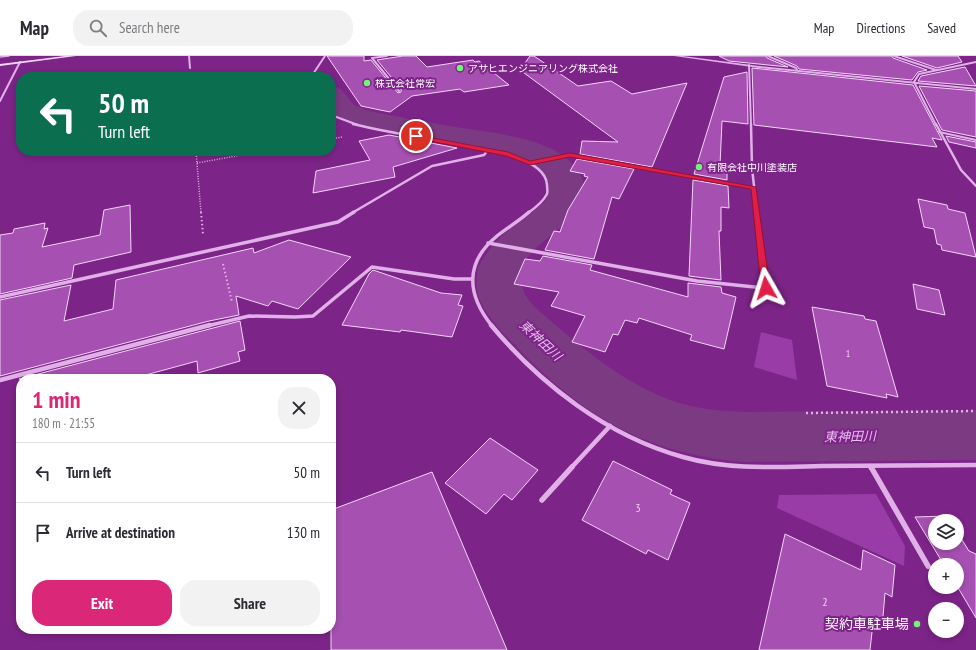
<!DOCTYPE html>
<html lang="en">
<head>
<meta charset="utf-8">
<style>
	:root { --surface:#fff; --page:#f2f2f3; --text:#2b2b33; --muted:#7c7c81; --line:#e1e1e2; --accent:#db2777 }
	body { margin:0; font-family:"PT Sans Narrow","Noto Sans JP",sans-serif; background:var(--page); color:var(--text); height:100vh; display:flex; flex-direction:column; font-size:15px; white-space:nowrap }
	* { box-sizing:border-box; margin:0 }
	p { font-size:13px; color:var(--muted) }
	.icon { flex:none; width:22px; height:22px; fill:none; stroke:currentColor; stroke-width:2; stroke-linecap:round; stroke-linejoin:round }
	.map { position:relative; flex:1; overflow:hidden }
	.drawer { position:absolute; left:16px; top:318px; width:320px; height:260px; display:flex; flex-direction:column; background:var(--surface); border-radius:16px; box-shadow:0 2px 6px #0003 }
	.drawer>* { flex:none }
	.banner { position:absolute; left:16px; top:16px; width:320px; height:84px; border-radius:16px; box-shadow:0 2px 6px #0003; background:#0b6e4f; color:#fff; overflow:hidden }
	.buttons { position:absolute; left:928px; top:458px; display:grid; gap:8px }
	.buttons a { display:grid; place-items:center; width:36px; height:36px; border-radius:50%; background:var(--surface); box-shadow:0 2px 6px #0003; font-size:20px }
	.pin { position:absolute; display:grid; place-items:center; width:34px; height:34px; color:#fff; margin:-17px; border:2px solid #fff; border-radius:50%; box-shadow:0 1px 4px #0007 }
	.me { position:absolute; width:44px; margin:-22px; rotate:354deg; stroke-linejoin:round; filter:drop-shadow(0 0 3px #0008) }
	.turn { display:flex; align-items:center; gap:14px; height:84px; padding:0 16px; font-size:18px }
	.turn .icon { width:52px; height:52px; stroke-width:2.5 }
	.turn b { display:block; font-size:28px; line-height:34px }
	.round { display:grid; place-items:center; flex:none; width:42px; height:42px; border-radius:16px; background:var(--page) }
	.overview { display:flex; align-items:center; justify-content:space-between; height:68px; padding:0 16px }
	h1 { font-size:24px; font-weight:600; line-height:30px; color:var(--accent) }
	.cta { display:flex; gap:8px; margin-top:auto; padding:8px 16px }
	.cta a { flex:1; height:46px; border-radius:16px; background:var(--accent); color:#fff; font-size:16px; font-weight:600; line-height:46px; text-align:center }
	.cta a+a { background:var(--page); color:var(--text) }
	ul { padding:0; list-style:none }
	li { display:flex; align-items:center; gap:12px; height:60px; padding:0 16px; border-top:1px solid var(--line) }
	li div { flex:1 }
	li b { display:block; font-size:15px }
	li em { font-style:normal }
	header { display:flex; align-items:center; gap:24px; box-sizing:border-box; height:56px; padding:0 20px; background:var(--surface); border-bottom:1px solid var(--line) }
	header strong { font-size:19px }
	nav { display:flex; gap:22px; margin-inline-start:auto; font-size:14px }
	.search { width:280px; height:36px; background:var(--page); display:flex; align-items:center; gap:10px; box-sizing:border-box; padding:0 14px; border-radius:16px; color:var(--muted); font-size:15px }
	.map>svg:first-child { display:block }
</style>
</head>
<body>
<header>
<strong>Map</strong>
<div class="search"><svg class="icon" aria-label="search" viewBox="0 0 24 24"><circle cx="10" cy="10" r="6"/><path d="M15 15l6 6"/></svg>Search here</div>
<nav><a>Map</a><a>Directions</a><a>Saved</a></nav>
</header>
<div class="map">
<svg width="976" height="594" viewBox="0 0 976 594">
	<rect width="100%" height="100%" fill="#7d2488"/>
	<!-- green -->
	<g fill="#993ca7">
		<path d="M 761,276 L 792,284 L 797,324 L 754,311 Z"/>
		<path d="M 876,438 L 905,490 L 904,510 L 777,452 L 779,439 Z"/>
	</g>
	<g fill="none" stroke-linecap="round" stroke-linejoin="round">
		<!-- river -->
		<path fill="#7c3a83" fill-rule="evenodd" d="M 331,31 L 341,33 L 354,49 L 369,55 C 398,61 427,66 456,71 C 490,77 552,81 574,110 C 610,155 546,173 527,203 C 522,210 521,219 522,227 C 523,244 540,255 552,266 C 588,297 628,329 673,345 C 696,353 721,355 745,356 L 976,354 L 976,404 L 745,406 C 703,403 661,393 623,374 C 582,353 547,323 516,290 C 502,276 487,261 479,242 C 476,232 476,222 478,212 C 479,208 482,205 484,202 C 500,176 524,165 546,144 L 549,137 L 547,121 L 527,107 L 509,100 L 350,68 C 325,57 331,57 331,31 Z"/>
	</g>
	<!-- building -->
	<g fill="#a650b2" stroke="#f3d4f7">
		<path d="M 327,0 L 364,0 L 364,5 L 371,4 L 398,37 L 401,36 L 401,33 L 377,4 L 403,0 L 416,0 L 427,11 L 473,4 L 475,6 L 479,5 L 509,29 L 464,36 L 460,33 L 412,40 L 390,56 L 361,50 Z"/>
		<path d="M 530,0 L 534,0 L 578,30 L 611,25 L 632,38 L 687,27 L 652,111 L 580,98 L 582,85 L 618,86 L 520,14 Z"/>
		<path d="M 719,0 L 766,0 L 767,2 L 788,11 L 729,5 Z"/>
		<path d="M 774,0 L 892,0 L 893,2 L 927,14 L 918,16 L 912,24 L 799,13 L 797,10 Z"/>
		<path d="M 902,0 L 958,0 L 962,6 L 937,12 Z"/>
		<path d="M 965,11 L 976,30 L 918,25 L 921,20 Z"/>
		<path d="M 752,12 L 913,29 L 942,84 L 932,82 L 937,91 L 754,69 Z"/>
		<path d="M 747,16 L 748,68 L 722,65 L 720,109 L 727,110 L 727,124 L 694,118 L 724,21 Z"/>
		<path d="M 919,30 L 976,35 L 976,81 L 942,74 Z"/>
		<path d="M 389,79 L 457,92 L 393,111 L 395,121 L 313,137 L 316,115 L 370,104 L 359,85 Z"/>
		<path d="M 946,80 L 976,86 L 976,92 L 949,86 Z"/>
		<path d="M 577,103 L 634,113 L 619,143 L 612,141 L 594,203 L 545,194 L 554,175 L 560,176 L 568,154 L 588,121 L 584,120 L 585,118 L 570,115 Z"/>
		<path d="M 693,124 L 728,130 L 729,152 L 721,151 L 721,175 L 719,175 L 721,224 L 689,220 Z"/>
		<path d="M 918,143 L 947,149 L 948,153 L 965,157 L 976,201 L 942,194 L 941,189 L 937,188 L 934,173 L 924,171 Z"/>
		<path d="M 130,149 L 131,196 L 74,209 L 72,222 L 0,238 L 0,179 L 13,177 L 14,173 L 45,167 L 44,173 L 48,172 L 42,191 L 100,179 L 104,154 Z"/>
		<path d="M 289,184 L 351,201 L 298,253 L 272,245 L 268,250 L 236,240 L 239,259 L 209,265 L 0,320 L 0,244 L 71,229 L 64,265 L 113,253 L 116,224 L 253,192 L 254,197 Z"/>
		<path d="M 543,200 L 592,209 L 590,214 L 688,241 L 688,227 L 721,231 L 722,237 L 736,241 L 724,293 L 690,284 L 692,279 L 639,262 L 637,267 L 625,264 L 618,279 L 613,278 L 605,296 L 572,286 L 585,260 L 551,250 L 559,236 L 514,228 L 525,203 L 540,205 Z"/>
		<path d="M 373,214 L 441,237 L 462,239 L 458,249 L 463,250 L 452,281 L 401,274 L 400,276 L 342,269 L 369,218 Z"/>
		<path d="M 913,228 L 939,234 L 945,259 L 917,253 Z"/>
		<path d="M 812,251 L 864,260 L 865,263 L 876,265 L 898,341 L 886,338 L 887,342 L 827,330 Z"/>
		<path d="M 240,265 L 245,294 L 238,296 L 240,305 L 198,317 L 197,305 L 131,323 L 19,323 Z"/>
		<path d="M 490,382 L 538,414 L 512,444 L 504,438 L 486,458 L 445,427 Z"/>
		<path d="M 613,405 L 672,434 L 670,438 L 690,447 L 668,504 L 648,494 L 646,498 L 582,464 Z"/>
		<path d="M 432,416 L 507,594 L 331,594 L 331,454 Z"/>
		<path d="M 947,460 L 950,465 L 935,465 L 935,487 L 957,487 L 957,476 L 969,495 L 976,498 L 976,562 L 957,530 L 957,509 L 944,509 L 915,461 Z"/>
		<path d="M 785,478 L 861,514 L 863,494 L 895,509 L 892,541 L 885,537 L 882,572 L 873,567 L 870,594 L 759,594 Z"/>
	</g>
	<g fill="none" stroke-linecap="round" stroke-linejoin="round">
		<!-- path-far2 -->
		<g stroke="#e2b0e9" stroke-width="1.5" stroke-dasharray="1 1.5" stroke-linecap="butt">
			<path d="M 331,83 L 342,81"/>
			<path d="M 196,95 L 201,157"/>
			<path d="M 197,107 L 264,95"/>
		</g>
		<!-- path-far1 -->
		<g stroke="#e2b0e9" stroke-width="2" stroke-dasharray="1.5 2.5" stroke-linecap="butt">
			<path d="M 201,156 L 203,178"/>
			<path d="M 223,208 L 232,246"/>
		</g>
		<!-- path -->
		<path stroke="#e2b0e9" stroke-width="2.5" stroke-dasharray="2 3" stroke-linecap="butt" d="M 806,357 L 976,355"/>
		<!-- service-far1 -->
		<path stroke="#e2b0e9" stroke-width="1.5" d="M 0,1 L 9,0"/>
		<!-- service -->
		<path stroke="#e2b0e9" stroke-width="2" d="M 939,76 L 976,84"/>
		<!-- minor-far4 -->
		<g stroke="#e2b0e9" stroke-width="2">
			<path d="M 189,0 L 190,12"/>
			<path d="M 387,0 L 372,2 L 399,35"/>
			<path d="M 768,0 L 796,12 L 797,14"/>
			<path d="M 894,0 L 936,14"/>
			<path d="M 749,9 L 751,69"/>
			<path d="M 311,21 L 325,0"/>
			<path d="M 0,45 L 20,6"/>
			<path d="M 331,59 L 358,69"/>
			<path d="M 936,69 L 914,26 L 919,18 L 976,6"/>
		</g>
		<!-- minor-far3 -->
		<g stroke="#e2b0e9" stroke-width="2.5">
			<path d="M 353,68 C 382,75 411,80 440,85 C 464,90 546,97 547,129 C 547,132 548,135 547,138 C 543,146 535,152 528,157"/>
			<path d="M 751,68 L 752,112 L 757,157"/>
			<path d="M 936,68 L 961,114 L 976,130"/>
			<path d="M 530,107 L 570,99 L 754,132"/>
			<path d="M 352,157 L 432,110 L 484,99 L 488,94"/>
		</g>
		<!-- minor-far2 -->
		<g stroke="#e2b0e9" stroke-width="3.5">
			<path d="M 488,187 L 697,225 L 765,232 L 757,156"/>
			<path d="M 0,241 L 338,166 L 354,156"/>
			<path d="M 207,270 L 249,260 L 295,261 L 313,260 L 372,211 L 454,223 L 472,223"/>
			<path d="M 492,270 C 467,239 464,207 497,180 C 507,172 519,165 529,156"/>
		</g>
		<!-- minor-far1 -->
		<g stroke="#e2b0e9" stroke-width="4.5">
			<path d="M 491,269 C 540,328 607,380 683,401 C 728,414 775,411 821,410 C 873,410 924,409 976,409"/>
			<path d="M 0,324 L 210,269"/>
			<path d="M 870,410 L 871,412"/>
			<path d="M 571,412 L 610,370"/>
		</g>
		<!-- minor -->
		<g stroke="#e2b0e9" stroke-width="5.5">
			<path d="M 871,411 L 928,510"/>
			<path d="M 542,444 L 572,411"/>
		</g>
		<!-- tertiary -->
		<path fill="#e2b0e9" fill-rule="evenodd" d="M 674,0 L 683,0 L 759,10 L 976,32 L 976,34 L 759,12 Z"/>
		<!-- secondary -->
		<path fill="#f4daf8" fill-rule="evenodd" d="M 65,0 L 76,0 L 0,10 L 0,8 Z"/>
	</g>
	<!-- route -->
	<path fill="#e11d48" stroke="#92132f" d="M 416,79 L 508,96 L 530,105 L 570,97 L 756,131 L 770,232 L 766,235 L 761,232 L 751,133 L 570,101 L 530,109 L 506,100 L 414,82 L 414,79 Z"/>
	<!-- markers -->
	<g fill="#74f378" stroke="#7d2488" stroke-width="1.5">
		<circle cx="460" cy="12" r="4"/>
		<circle cx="367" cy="27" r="4"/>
		<circle cx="699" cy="111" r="4"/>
		<circle cx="917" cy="568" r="4"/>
	</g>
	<g text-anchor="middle" stroke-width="4" stroke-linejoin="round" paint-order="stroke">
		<!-- far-poi labels -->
		<g font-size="10" fill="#fff" stroke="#7d2488" text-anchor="start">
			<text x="468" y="16">アサヒエンジニアリング株式会社</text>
			<text x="375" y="31">株式会社常宏</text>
			<text x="707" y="115">有限会社中川塗装店</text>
		</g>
		<!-- number labels -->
		<g font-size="10" fill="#e9d3ec">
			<text x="848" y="301">1</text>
		</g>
		<!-- near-number labels -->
		<g font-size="12" fill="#e9d3ec">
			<text x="638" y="456">3</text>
			<text x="825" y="550">2</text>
		</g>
		<!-- water labels -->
		<g font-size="13" font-style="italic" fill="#eabcf0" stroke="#7d2488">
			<text transform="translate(541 284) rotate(43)" y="5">東神田川</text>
			<text transform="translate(850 380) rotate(-1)" y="5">東神田川</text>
		</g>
		<!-- near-poi labels -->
		<g font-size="14" fill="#fff" stroke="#7d2488" text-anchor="end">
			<text x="909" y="573">契約車駐車場</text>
		</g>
	</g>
</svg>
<div class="buttons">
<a><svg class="icon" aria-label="layers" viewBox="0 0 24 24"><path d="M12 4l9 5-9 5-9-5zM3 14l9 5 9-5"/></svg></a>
<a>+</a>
<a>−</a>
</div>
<div class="pin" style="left:416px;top:80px;background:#d93025"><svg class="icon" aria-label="arrive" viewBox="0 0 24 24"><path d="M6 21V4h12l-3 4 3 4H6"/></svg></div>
<svg class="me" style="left:766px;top:232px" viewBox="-20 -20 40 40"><path d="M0-17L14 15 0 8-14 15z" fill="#e11d48" stroke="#fff" stroke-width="4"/></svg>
<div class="banner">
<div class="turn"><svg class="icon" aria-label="left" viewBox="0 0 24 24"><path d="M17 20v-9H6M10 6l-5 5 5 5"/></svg><div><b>50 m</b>Turn left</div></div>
</div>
<section class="drawer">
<div class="overview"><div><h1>1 min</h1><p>180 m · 21:55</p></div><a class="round"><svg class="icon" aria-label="close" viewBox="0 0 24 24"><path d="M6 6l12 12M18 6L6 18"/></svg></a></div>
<ul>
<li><svg class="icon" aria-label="left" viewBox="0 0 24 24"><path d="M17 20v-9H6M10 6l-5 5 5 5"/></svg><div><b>Turn left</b></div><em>50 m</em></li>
<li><svg class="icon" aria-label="arrive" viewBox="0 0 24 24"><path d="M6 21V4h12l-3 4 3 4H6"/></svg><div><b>Arrive at destination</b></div><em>130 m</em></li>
</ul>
<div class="cta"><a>Exit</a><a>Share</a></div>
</section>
</div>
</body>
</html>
